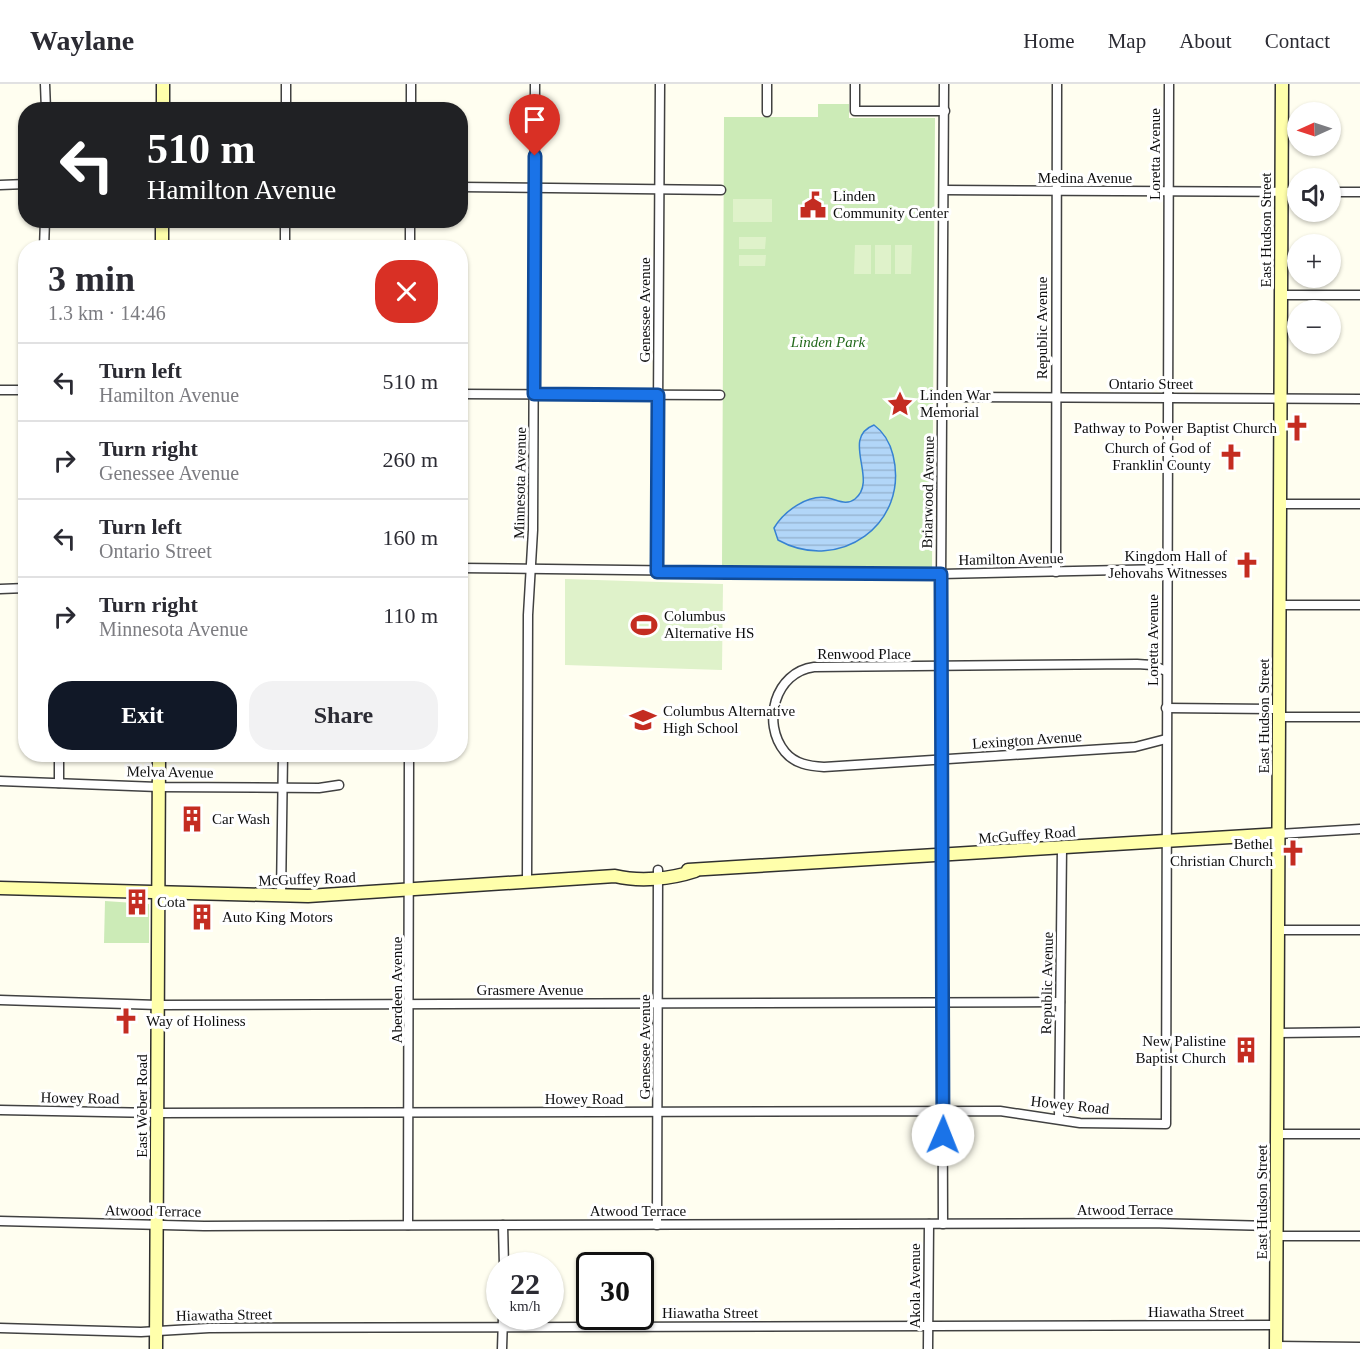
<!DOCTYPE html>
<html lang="en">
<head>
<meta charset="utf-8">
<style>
	:root { --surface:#fff; --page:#f2f2f3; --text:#2b2b33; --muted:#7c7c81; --line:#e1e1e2; --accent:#111827 }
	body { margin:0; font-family:"Times New Roman",serif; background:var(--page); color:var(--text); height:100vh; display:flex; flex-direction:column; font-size:22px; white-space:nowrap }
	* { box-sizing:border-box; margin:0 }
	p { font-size:20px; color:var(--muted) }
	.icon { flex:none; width:33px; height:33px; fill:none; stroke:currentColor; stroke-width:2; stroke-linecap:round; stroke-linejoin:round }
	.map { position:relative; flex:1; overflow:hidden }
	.drawer { position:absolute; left:18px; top:156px; width:450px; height:522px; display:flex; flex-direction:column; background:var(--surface); border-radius:24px; box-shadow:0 2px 4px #0004 }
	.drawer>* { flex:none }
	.banner { position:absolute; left:18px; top:18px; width:450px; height:126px; border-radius:24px; box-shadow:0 2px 4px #0004; background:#202124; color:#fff; overflow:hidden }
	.needle { width:39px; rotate:267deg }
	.tools { position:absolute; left:1287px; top:18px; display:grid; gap:12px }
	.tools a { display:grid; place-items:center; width:54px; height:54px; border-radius:50%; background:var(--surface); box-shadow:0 2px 4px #0004; font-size:30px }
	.speed { position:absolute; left:486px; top:1168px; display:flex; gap:12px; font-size:30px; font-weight:700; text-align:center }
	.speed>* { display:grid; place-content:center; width:78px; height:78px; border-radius:50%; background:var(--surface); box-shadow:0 2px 4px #0004; line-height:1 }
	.speed small { font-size:15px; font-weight:400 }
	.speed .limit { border:3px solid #111; border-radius:9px; background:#fff; color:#111 }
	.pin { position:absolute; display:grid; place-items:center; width:51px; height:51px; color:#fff; margin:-62px -26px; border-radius:50% 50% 50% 0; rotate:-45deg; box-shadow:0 0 6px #0007 }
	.pin .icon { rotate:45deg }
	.me { position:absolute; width:66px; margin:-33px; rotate:1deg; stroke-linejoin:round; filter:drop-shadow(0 0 4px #0008) }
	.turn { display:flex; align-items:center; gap:21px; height:126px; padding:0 30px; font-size:27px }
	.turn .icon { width:78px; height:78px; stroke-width:2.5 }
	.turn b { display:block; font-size:42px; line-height:51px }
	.round { display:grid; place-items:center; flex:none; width:63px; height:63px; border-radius:24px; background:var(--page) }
	.summary { display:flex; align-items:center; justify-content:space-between; height:102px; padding:0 30px }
	h1 { font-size:36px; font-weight:800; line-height:45px }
	.primary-button { display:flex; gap:12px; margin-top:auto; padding:12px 30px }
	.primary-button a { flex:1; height:69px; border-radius:24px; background:var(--accent); color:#fff; font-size:24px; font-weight:800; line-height:69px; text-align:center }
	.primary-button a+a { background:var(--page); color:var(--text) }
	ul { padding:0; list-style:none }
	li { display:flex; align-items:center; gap:18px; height:78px; padding:0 30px; border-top:2px solid var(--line) }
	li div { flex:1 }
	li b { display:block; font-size:22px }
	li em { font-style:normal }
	header { display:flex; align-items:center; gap:36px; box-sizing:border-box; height:84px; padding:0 30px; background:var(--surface); border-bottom:2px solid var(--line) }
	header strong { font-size:28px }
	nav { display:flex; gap:33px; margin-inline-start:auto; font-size:21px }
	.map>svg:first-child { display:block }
</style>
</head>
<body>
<header>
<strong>Waylane</strong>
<nav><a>Home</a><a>Map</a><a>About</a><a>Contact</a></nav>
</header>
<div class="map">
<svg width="1360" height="1265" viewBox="0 0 1360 1265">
	<defs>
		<pattern id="water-rules" width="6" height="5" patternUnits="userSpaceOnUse" patternTransform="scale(1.5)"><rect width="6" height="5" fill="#b2d6f8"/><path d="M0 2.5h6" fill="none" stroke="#98b6d3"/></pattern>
	</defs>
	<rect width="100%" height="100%" fill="#fffef0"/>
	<!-- green -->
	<g fill="#ccebb7">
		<path d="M 818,20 L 849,20 L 849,34 L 935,34 L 932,483 L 722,483 L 724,33 L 818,33 Z"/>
		<path d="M 105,817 L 149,820 L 149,859 L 104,859 Z"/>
	</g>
	<!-- pitch -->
	<g fill="#dff2ca">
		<rect x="733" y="115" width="39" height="23"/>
		<path d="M 739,153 L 766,153 L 765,165 L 739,165 Z"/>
		<path d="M 855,161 L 871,161 L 871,190 L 854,190 Z"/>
		<rect x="875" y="161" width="16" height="29"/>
		<path d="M 895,161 L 912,161 L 911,190 L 895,190 Z"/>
		<path d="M 739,171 L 766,171 L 765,182 L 739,182 Z"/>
		<path d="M 565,495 L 723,500 L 722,586 L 565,581 Z"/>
	</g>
	<!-- water -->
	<path fill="url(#water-rules)" stroke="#3782d2" stroke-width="1.5" d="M 874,341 C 885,349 890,359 893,371 C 910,440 839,490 778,456 L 774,444 C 784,427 808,410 828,414 C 838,416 846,422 855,415 C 879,396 840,354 874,341 Z"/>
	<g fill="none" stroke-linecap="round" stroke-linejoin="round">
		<!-- street casing -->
		<g stroke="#414141" stroke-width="11">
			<g id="street">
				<path d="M 45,0 L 46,26"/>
				<path d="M 767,0 L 767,28"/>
				<path d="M 855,0 L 855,27 L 945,27"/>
				<path d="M 286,26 L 286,0"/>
				<path d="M 411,26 L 411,0"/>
				<path d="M 0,101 L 26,100"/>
				<path d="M 460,103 L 721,106"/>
				<path d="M 944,106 L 1298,108"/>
				<path d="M 1330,108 L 1360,108"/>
				<path d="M 44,164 L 45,136"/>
				<path d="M 285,164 L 285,136"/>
				<path d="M 410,164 L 410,136"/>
				<path d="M 1281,211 L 1360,211"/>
				<path d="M 0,306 L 26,306"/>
				<path d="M 460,310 L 720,311"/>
				<path d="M 943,313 L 1360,315"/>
				<path d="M 1280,420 L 1360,420"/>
				<path d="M 460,484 L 941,490 L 1167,485"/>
				<path d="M 657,487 L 660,0"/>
				<path d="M 1056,488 L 1057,0"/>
				<path d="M 0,505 L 26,504"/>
				<path d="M 1280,521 L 1360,521"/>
				<path d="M 1166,624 L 1279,625"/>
				<path d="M 1279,633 L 1360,633"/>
				<path d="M 1166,655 L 1135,663 L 824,683 C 809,682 795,680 785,668 C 761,639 775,588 814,583 L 1137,580 L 1152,581 L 1166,587"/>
				<path d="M 0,697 L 158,703 L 319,704 L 339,701"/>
				<path d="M 59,699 L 59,670"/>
				<path d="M 1279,750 L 1360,745"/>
				<path d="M 527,797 L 528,531 L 533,446 L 535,0"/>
				<path d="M 281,812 L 283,670"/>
				<path d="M 1278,846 L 1360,846"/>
				<path d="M 0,916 L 158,921 L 1060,918"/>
				<path d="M 1278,949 L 1360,948"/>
				<path d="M 0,1026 L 157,1029 L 1000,1027 L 1080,1039 L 1166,1040 L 1169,0"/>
				<path d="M 1059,1034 L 1062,764"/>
				<path d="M 1277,1050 L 1360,1050"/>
				<path d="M 0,1137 L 204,1142 L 1149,1139 L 1277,1142"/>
				<path d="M 943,1140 L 941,499 L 944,0"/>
				<path d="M 408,1141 L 409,670"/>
				<path d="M 503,1141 L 504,1182"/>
				<path d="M 657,1141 L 658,786"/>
				<path d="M 1277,1152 L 1360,1152"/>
				<path d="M 0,1244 L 141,1248 L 209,1244 L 1277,1241"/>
				<path d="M 1276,1262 L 1360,1263"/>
				<path d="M 502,1265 L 503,1233"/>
				<path d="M 928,1265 L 929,1140"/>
			</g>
		</g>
		<!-- secondary casing -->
		<g stroke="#303030" stroke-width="15">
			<g id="secondary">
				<path d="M 163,26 L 163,0"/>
				<path d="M 162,164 L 162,136"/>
				<path d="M 688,786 L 1279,750"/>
				<path d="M 0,804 L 308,812 L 615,792 C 640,798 671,795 695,787"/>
				<path d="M 156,1265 L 159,670"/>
				<path d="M 1276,1265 L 1282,0"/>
			</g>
		</g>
		<!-- street -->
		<use href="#street" stroke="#fff" stroke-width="8"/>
		<!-- secondary -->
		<use href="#secondary" stroke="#ffffab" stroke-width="12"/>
	</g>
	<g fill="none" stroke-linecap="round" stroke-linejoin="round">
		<!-- route casing -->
		<g stroke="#114b97" stroke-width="15">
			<path id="route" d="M 535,72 L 534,310 L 658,311 L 657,488 L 941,490 L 943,1051"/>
		</g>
		<!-- route -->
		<use href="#route" stroke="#1a73e8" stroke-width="10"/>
	</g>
	<!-- icons -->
	<defs>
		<g id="civic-bare" transform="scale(2.07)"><path d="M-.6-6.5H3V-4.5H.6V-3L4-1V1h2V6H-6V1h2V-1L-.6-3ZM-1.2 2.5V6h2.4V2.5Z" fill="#c42c21" stroke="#fff" stroke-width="2.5" paint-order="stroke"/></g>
		<g id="sight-bare" transform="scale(2.07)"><path d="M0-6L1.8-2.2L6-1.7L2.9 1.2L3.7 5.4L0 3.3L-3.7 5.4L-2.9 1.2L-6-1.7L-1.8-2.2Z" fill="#c42c21" stroke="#fff" stroke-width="2.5" paint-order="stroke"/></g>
		<g id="church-bare" transform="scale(2.07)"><path d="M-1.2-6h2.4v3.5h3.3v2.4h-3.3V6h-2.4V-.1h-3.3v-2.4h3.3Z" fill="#c42c21" stroke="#fff" stroke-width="2.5" paint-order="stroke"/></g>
		<g id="stadium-bare" transform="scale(2.07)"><path d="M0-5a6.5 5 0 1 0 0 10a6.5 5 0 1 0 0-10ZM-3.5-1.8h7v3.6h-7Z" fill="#c42c21" stroke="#fff" stroke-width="2.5" paint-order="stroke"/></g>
		<g id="school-bare" transform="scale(2.07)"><path d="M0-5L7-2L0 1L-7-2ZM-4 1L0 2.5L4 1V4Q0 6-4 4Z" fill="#c42c21" stroke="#fff" stroke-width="2.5" paint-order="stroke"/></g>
		<g id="building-bare" transform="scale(2.07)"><path d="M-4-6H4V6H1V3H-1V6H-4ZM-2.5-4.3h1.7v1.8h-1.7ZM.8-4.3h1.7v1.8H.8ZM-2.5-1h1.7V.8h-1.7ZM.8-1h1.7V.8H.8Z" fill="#c42c21" stroke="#fff" stroke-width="2.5" paint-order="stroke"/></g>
	</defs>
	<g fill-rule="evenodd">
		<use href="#civic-bare" x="813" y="121"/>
		<use href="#sight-bare" x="900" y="320"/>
		<use href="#church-bare" x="1297" y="344"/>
		<use href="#church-bare" x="1231" y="373"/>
		<use href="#church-bare" x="1247" y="481"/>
		<use href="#stadium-bare" x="644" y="541"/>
		<use href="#school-bare" x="643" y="636"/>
		<use href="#building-bare" x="192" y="735"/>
		<use href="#church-bare" x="1293" y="769"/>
		<use href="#building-bare" x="137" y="818"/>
		<use href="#building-bare" x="202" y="833"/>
		<use href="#church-bare" x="126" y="937"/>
		<use href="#building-bare" x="1246" y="966"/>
	</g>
	<g text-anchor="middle" stroke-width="6" stroke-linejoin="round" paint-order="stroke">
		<!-- street labels -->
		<g font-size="15" fill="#0e0e0e" stroke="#fff">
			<text transform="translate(1155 70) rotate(-90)" y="5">Loretta Avenue</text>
			<text x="1085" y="99">Medina Avenue</text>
			<text transform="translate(1266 146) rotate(-90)" y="5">East Hudson Street</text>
			<text transform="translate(645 226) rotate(-90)" y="5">Genessee Avenue</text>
			<text transform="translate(1042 244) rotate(-90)" y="5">Republic Avenue</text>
			<text x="1151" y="305">Ontario Street</text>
			<text transform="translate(520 399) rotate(-89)" y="5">Minnesota Avenue</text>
			<text transform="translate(928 408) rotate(-89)" y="5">Briarwood Avenue</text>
			<text transform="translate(1011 475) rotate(-1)" y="5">Hamilton Avenue</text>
			<text transform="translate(1153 556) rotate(-90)" y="5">Loretta Avenue</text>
			<text x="864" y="575">Renwood Place</text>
			<text transform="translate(1264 632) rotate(-90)" y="5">East Hudson Street</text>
			<text transform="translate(1027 656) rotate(-4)" y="5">Lexington Avenue</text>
			<text transform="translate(170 688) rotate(1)" y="5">Melva Avenue</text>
			<text transform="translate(1027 751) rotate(-4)" y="5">McGuffey Road</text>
			<text transform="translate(307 795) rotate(-2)" y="5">McGuffey Road</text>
			<text transform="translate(1047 899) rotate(-89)" y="5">Republic Avenue</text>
			<text transform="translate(397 906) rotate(-90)" y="5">Aberdeen Avenue</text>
			<text x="530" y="911">Grasmere Avenue</text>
			<text transform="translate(645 963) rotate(-90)" y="5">Genessee Avenue</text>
			<text transform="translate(80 1014) rotate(1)" y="5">Howey Road</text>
			<text x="584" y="1020">Howey Road</text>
			<text transform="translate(1070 1021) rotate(6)" y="5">Howey Road</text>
			<text transform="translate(142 1022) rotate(-90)" y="5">East Weber Road</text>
			<text transform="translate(1262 1118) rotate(-90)" y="5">East Hudson Street</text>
			<text x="1125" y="1131">Atwood Terrace</text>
			<text transform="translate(153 1127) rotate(1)" y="5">Atwood Terrace</text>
			<text x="638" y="1132">Atwood Terrace</text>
			<text transform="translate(915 1202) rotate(-90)" y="5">Akola Avenue</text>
			<text x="1196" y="1233">Hiawatha Street</text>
			<text x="710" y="1234">Hiawatha Street</text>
			<text transform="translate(224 1231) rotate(-1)" y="5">Hiawatha Street</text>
		</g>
		<!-- poi labels -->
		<g font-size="15" fill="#0e0e0e" stroke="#fff" text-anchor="start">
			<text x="833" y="117">Linden<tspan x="833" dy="17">Community Center</tspan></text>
			<text x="920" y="316">Linden War<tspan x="920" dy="17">Memorial</tspan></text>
			<text x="1277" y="349" text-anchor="end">Pathway to Power Baptist Church</text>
			<text x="1211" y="369" text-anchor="end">Church of God of<tspan x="1211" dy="17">Franklin County</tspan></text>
			<text x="1227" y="477" text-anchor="end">Kingdom Hall of<tspan x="1227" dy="17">Jehovahs Witnesses</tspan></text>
			<text x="664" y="537">Columbus<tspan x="664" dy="17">Alternative HS</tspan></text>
			<text x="663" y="632">Columbus Alternative<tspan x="663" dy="17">High School</tspan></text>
			<text x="212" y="740">Car Wash</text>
			<text x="1273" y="765" text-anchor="end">Bethel<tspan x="1273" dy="17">Christian Church</tspan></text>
			<text x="157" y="823">Cota</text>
			<text x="222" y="838">Auto King Motors</text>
			<text x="146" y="942">Way of Holiness</text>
			<text x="1226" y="962" text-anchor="end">New Palistine<tspan x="1226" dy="17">Baptist Church</tspan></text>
		</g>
		<!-- park labels -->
		<g font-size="15" font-style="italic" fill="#23691c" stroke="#fff">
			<text x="828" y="263">Linden Park</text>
		</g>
	</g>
</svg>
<div class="tools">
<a><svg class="needle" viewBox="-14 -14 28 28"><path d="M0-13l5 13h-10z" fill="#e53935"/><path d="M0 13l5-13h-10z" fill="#7c7c81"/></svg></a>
<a><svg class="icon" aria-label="sound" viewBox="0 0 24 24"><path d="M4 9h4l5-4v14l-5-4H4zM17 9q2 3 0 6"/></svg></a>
<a>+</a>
<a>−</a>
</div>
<div class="speed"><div>22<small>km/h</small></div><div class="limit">30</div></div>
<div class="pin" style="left:535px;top:72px;background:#d93025"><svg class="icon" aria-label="arrive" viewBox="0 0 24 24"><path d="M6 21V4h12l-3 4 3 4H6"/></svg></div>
<svg class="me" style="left:943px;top:1051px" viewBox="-20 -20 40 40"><circle r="19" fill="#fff"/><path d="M0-13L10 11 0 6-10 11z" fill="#1a73e8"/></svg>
<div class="banner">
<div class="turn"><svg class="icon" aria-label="left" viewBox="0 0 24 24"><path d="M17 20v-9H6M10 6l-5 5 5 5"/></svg><div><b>510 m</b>Hamilton Avenue</div></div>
</div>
<section class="drawer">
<div class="summary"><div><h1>3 min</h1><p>1.3 km · 14:46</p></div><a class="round" style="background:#d93025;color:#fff"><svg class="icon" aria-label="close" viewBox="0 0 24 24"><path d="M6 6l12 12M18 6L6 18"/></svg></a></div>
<ul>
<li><svg class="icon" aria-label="left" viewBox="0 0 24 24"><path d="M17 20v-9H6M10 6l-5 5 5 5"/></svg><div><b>Turn left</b><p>Hamilton Avenue</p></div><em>510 m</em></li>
<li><svg class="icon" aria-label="right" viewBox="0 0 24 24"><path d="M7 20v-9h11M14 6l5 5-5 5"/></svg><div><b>Turn right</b><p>Genessee Avenue</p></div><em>260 m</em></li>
<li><svg class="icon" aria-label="left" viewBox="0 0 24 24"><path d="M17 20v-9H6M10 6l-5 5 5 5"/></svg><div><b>Turn left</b><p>Ontario Street</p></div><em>160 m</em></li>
<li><svg class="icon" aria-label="right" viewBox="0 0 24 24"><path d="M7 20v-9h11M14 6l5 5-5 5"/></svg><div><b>Turn right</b><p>Minnesota Avenue</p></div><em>110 m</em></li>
</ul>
<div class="primary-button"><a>Exit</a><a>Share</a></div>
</section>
</div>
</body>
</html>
